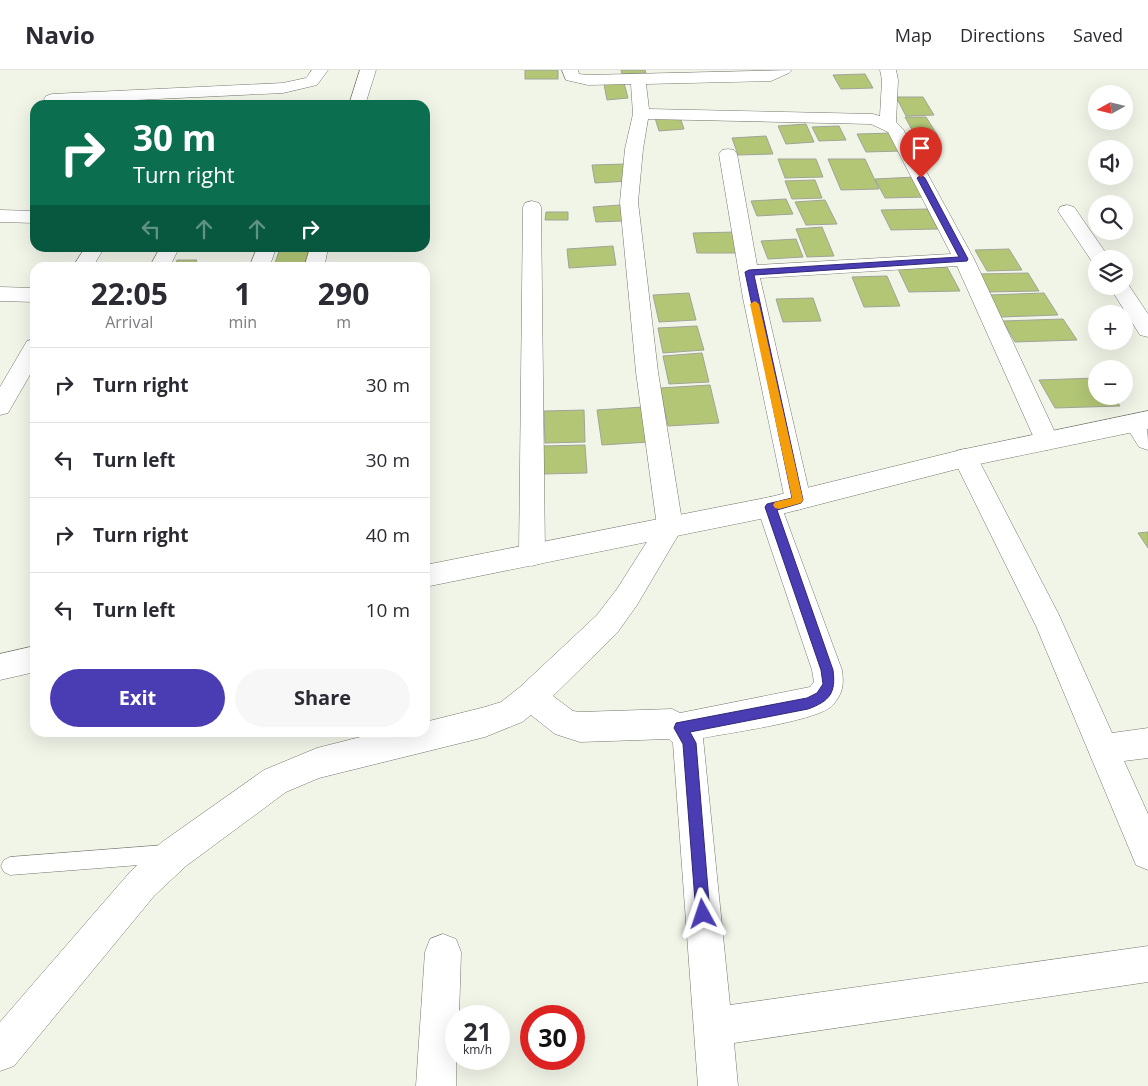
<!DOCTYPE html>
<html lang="en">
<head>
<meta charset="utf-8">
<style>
	:root { --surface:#fff; --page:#f7f7f7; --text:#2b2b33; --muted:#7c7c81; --line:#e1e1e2; --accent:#4a3db4 }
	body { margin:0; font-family:"Open Sans",sans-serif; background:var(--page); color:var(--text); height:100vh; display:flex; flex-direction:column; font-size:19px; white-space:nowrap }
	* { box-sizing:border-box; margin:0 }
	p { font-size:16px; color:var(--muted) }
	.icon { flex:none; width:28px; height:28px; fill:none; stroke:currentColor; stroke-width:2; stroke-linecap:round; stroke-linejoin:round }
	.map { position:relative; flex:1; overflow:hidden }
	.side { position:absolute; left:30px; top:192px; width:400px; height:475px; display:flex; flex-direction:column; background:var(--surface); border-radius:15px; box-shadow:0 5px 20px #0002 }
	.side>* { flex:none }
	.hud { position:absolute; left:30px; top:30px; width:400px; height:152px; border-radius:15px; box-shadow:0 5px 20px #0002; background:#0b6e4f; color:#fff; overflow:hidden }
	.needle { width:32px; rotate:262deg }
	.tools { position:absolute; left:1088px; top:15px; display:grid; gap:10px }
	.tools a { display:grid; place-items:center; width:45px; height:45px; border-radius:50%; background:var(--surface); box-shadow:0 5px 20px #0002; font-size:25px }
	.speed { position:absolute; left:445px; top:935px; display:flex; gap:10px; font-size:25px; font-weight:700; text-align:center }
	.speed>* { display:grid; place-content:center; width:65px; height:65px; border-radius:50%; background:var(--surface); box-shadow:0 5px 20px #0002; line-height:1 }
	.speed small { font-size:12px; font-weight:400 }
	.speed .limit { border:8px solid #d22; background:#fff; color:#111 }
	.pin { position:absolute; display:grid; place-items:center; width:42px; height:42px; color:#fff; margin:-51px -21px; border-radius:50% 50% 50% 0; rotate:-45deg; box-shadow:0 0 5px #0007 }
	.pin .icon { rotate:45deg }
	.me { position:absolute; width:55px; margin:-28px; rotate:355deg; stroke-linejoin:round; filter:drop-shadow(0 0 4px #0008) }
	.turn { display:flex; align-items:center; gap:18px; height:105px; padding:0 20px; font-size:22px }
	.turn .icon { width:65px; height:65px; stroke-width:2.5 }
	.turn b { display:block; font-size:35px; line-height:42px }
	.lanes { display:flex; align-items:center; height:48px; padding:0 20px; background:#0003; justify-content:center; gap:25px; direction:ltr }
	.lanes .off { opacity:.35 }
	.eta { display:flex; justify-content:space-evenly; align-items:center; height:85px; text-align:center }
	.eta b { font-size:30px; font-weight:700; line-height:35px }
	.primary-button { display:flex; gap:10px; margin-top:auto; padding:10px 20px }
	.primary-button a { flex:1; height:58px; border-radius:30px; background:var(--accent); color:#fff; font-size:20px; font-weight:700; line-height:58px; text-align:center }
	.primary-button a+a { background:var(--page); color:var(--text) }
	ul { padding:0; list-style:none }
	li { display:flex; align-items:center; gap:15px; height:75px; padding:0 20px; border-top:1px solid var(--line) }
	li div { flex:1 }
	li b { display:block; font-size:19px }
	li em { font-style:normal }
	header { display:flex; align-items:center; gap:30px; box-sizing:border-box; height:70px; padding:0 25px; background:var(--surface); border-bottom:1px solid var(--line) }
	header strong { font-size:24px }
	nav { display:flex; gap:28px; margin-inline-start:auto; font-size:18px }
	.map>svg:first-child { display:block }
</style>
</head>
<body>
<header>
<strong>Navio</strong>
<nav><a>Map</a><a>Directions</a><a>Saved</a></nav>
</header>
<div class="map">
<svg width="1148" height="1016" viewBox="0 0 1148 1016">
	<rect width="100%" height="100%" fill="#f1f5e8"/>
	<!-- building -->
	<g fill="#b2c676" stroke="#a1a498">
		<rect x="525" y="0" width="33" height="9"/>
		<path d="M 621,0 L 645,0 L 646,3 L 622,4 Z"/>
		<path d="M 865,4 L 873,18 L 841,19 L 833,5 Z"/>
		<path d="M 624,13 L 628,28 L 607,30 L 604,14 Z"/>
		<path d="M 896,27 L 923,27 L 934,45 L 906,46 Z"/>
		<path d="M 680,47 L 684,59 L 659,61 L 655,48 Z"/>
		<path d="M 905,47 L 926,47 L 938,66 L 916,67 Z"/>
		<path d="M 806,54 L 814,72 L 786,74 L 778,56 Z"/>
		<path d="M 839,56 L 846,70 L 819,71 L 812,57 Z"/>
		<path d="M 893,63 L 902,81 L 866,82 L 857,64 Z"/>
		<path d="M 766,66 L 773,84 L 738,85 L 732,68 Z"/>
		<path d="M 778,89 L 816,89 L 823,107 L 785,108 Z"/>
		<path d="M 828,89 L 865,89 L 879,119 L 841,120 Z"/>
		<path d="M 626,94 L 630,111 L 595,113 L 592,95 Z"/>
		<path d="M 915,107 L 926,127 L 885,128 L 875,109 Z"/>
		<path d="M 815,110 L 822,128 L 792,129 L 785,111 Z"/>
		<path d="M 786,129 L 793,144 L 757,146 L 751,131 Z"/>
		<path d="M 825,130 L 837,154 L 806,155 L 795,132 Z"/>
		<path d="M 620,135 L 623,151 L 596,152 L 593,137 Z"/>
		<path d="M 927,139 L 938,159 L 891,160 L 881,140 Z"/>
		<path d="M 546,142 L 568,142 L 568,150 L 545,150 Z"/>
		<path d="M 822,157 L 834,186 L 807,187 L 796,159 Z"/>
		<path d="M 737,162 L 741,183 L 697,183 L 693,163 Z"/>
		<path d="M 796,169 L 803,187 L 768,189 L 761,171 Z"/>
		<path d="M 613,176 L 616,195 L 569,198 L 567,179 Z"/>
		<path d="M 280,178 L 310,178 L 305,195 L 274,196 Z"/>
		<path d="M 1009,179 L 1022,200 L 987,201 L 975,180 Z"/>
		<path d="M 177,190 L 197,190 L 193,198 L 174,198 Z"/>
		<path d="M 947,197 L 960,221 L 909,222 L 898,199 Z"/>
		<path d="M 1028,203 L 1039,221 L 988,222 L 978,204 Z"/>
		<path d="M 887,206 L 900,236 L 864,237 L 852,207 Z"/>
		<path d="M 689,223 L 696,250 L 659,252 L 653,225 Z"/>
		<path d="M 1044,223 L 1058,245 L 1000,247 L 989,225 Z"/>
		<path d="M 813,228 L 821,251 L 783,252 L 776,229 Z"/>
		<path d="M 1063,249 L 1077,270 L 1015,272 L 1003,251 Z"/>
		<path d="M 697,256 L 704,280 L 663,283 L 658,258 Z"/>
		<path d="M 702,283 L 709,312 L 669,314 L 663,286 Z"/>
		<path d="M 1096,308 L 1096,326 L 1114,326 L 1120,336 L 1055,338 L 1039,310 Z"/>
		<path d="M 710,315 L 719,353 L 668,356 L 660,318 Z"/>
		<path d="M 643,337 L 649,372 L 602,375 L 597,340 Z"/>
		<path d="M 584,340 L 585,372 L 545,373 L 544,341 Z"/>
		<path d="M 585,375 L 587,403 L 543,404 L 543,376 Z"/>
		<path d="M 1148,462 L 1148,478 L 1138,463 Z"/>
	</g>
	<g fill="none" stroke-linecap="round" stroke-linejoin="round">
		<!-- service casing -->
		<g stroke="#74776c" stroke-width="1">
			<path id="service" d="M 165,775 L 171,778 L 174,784 L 171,790 L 165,793 L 10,805 L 4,802 L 1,796 L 4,790 L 10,787 Z"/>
		</g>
		<!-- minor casing -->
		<g stroke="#74776c" stroke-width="1">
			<g id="minor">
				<path d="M 312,0 L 328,0 L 317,15 L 283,23 L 52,34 L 46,32 L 44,29 L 46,26 L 52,24 L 283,13 L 306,8 Z"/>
				<path d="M 360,0 L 376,0 L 365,35 L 349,35 Z"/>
				<path d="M 562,0 L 578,0 L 579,4 L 588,5 L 792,0 L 789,3 L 771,11 L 646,14 L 649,39 L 873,44 L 880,46 L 882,10 L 880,0 L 896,0 L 898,10 L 896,52 L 903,59 L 974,189 L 1059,371 L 1056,377 L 1047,380 L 1038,377 L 957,196 L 760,208 L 811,430 L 807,437 L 798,440 L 789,437 L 785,430 L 743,228 L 719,84 L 722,80 L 728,79 L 734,80 L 737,84 L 757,195 L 951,184 L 888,62 L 871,54 L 648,49 L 643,79 L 638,132 L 658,302 L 683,457 L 637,535 L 617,563 L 553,626 L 573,641 L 580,642 L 672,639 L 680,643 L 810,617 L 814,612 L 812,600 L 757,437 L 761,430 L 770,427 L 779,430 L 842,600 C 844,615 843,623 833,635 C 819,651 727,663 703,668 L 730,935 L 1148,876 L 1148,912 L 734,973 L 738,1016 L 698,1016 L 673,673 L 669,669 L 580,672 L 555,664 L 531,645 L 522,652 L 485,667 L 319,708 L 286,722 L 186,796 L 154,826 L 14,996 L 0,1001 L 0,952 L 130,802 L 162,772 L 264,700 L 317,678 L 380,662 L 425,662 L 425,652 L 485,637 L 501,632 L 520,617 L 597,545 L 617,519 L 657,456 L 636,302 L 620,132 L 625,79 L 633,44 L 631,14 L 588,15 L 566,10 Z"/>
				<path d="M 532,131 L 539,133 L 541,137 L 545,485 L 542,493 L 532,496 L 522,493 L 519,485 L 523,137 L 525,133 Z"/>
				<path d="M 1067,135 L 1074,137 L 1110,189 L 1096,189 L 1096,194 L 1093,193 L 1058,141 L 1060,137 Z"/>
				<path d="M 0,140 L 35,141 L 35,153 L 0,152 Z"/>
				<path d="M 85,178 L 104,178 L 92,198 L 72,198 Z"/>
				<path d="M 160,178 L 179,178 L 169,198 L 149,198 Z"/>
				<path d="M 257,178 L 276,178 L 269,198 L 249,198 Z"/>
				<path d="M 310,178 L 328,178 L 324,198 L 304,198 Z"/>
				<path d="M 1124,211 L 1126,211 L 1148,244 L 1148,267 L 1140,265 L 1109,216 L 1124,216 Z"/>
				<path d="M 0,217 L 35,218 L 35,232 L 0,231 Z"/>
				<path d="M 35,269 L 35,296 L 8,343 L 0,345 L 0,317 L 27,271 Z"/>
				<path d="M 1136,344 C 1148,350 1148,364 1148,380 L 1139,377 L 1124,353 L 1128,347 Z"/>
				<path d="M 965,379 L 974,381 L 1059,545 L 1112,663 L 1148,658 L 1148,688 L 1124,691 L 1148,744 L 1148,800 L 1136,795 L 1036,556 L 953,388 L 956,381 Z"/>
				<path d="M 443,864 L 456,869 L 461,882 L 459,946 L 456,946 L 456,1016 L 416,1016 L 425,882 L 430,869 Z"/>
			</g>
		</g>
		<!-- tertiary casing -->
		<g stroke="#74776c" stroke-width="1">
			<g id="tertiary">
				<path d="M 1148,341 L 1148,359 L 965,397 L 770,447 L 425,517 L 425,495 L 770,427 L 965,379 Z"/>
				<path d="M 35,576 L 35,602 L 0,610 L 0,584 Z"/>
			</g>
		</g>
		<!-- service -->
		<use href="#service" fill="#fff" fill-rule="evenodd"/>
		<!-- minor -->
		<use href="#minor" fill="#fff" fill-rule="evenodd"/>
		<!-- tertiary -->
		<use href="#tertiary" fill="#fff" fill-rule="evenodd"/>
	</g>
	<!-- route -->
	<path fill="#4a3db4" stroke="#302875" d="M 921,105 L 925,108 L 968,189 L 967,191 L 754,205 L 803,430 L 801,433 L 777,440 L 833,600 C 836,623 830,631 808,639 L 690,662 L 696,673 L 710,844 L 708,849 L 703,851 L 698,849 L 696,844 L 683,674 L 674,658 L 676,653 L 807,628 L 817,623 L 823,614 L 821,600 L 765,437 L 767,434 L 792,428 L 745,202 L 749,200 L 959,187 L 917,108 Z"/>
	<!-- slow -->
	<path fill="#f59e0b" d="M 755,231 L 759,234 L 803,430 L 801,433 L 779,439 L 775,438 L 773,435 L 775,432 L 792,428 L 750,234 Z"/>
</svg>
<div class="tools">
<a><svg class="needle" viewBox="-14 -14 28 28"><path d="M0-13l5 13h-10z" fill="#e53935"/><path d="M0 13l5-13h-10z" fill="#7c7c81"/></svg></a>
<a><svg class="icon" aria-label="sound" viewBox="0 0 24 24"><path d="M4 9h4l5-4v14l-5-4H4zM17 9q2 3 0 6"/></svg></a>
<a><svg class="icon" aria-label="search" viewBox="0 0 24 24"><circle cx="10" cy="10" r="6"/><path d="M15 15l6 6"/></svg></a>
<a><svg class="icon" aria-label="layers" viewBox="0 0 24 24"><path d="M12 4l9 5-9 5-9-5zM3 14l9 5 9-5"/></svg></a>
<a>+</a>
<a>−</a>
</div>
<div class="speed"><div>21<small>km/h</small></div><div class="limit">30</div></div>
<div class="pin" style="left:921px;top:108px;background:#d93025"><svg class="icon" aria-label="arrive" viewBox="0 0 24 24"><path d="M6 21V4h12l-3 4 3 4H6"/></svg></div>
<svg class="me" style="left:703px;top:844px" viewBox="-20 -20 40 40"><path d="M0-17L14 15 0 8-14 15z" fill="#4a3db4" stroke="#fff" stroke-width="4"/></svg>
<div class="hud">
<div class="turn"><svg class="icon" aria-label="right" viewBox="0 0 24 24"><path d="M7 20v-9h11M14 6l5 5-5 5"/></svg><div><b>30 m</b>Turn right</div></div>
<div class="lanes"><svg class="icon off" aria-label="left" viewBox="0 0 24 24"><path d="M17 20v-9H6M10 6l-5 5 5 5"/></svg><svg class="icon off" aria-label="ahead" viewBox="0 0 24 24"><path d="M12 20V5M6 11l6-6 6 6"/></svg><svg class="icon off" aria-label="ahead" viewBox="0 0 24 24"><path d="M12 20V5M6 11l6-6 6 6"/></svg><svg class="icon" aria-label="right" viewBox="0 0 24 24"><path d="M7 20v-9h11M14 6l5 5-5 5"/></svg></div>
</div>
<section class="side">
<div class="eta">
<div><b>22:05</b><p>Arrival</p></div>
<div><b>1</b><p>min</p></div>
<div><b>290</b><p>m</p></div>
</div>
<ul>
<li><svg class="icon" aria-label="right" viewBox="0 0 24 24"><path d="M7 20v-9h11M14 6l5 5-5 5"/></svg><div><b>Turn right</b></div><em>30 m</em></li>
<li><svg class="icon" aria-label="left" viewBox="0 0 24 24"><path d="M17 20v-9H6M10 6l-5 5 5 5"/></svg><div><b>Turn left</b></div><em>30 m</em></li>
<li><svg class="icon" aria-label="right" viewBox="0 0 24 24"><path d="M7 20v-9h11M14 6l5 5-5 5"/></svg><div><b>Turn right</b></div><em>40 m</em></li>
<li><svg class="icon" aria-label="left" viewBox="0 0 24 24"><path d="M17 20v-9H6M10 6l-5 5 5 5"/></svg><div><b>Turn left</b></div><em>10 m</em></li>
</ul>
<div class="primary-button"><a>Exit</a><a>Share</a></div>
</section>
</div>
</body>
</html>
